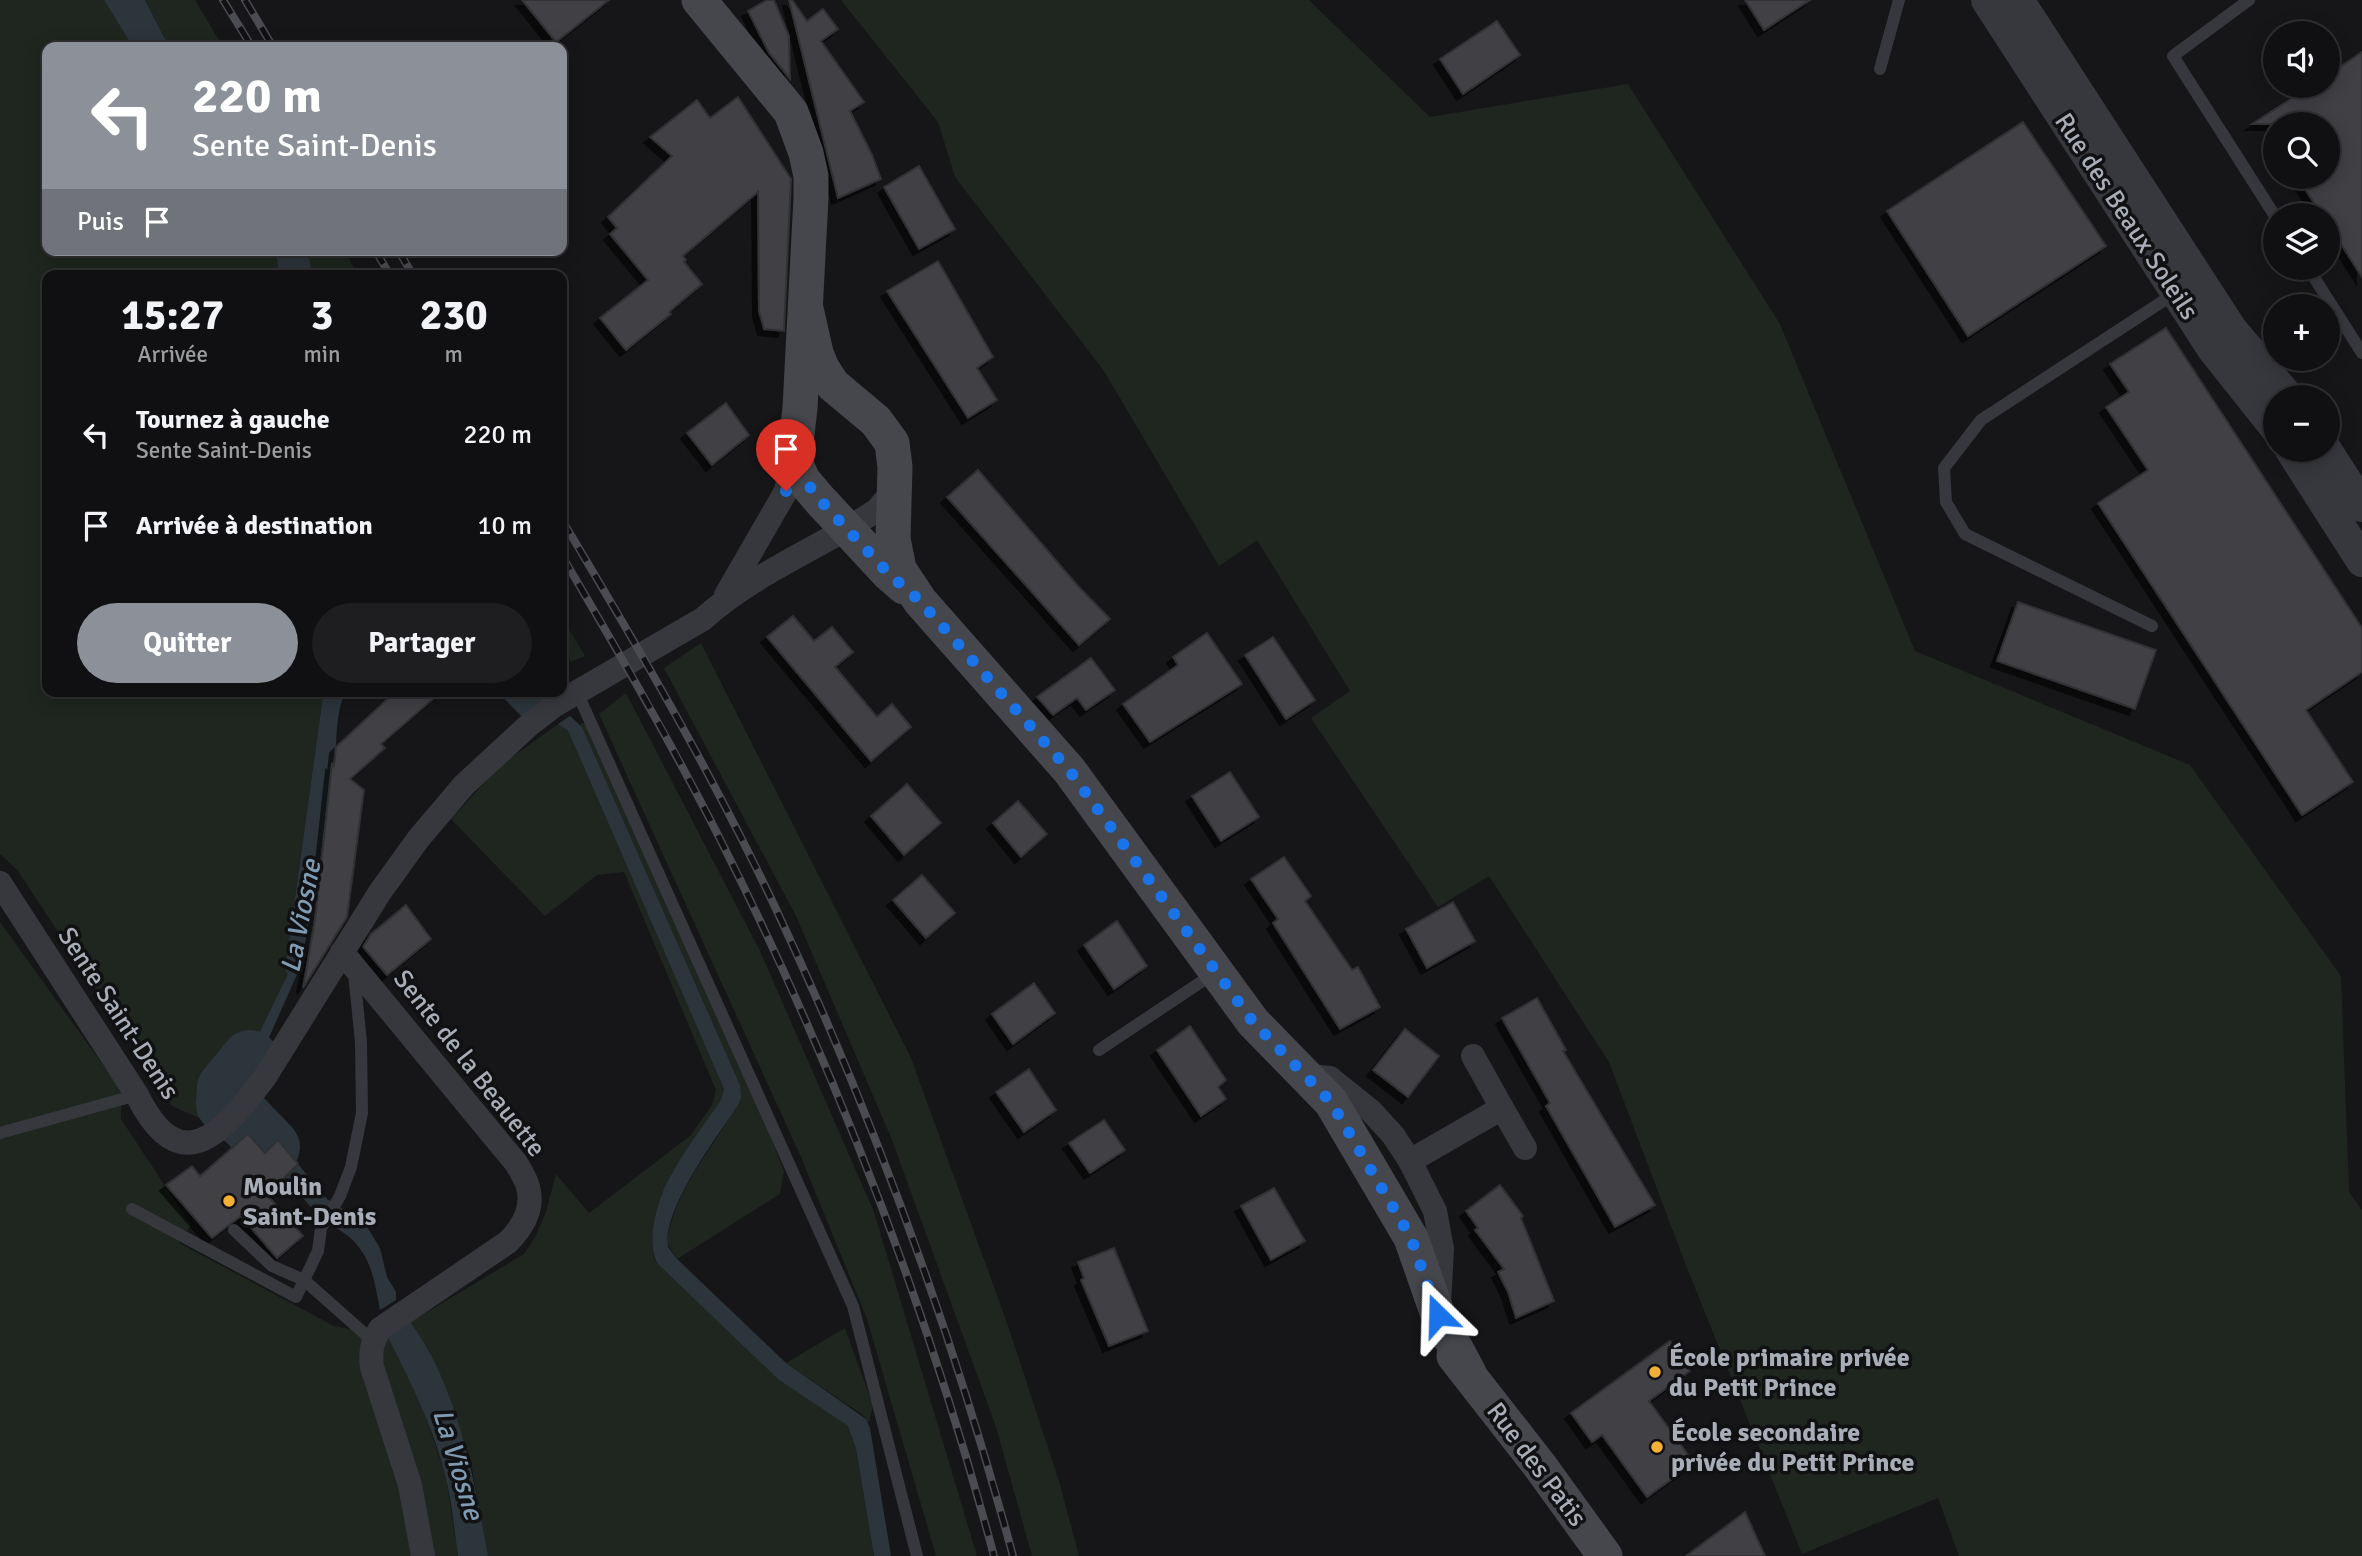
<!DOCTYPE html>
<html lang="fr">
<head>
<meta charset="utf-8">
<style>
	:root { --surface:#101012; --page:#1e1e20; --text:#f1f3f6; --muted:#9c9d9f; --line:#303032; --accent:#8c9099 }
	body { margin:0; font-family:Signika,sans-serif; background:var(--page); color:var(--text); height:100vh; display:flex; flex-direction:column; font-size:26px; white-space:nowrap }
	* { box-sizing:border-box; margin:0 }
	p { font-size:23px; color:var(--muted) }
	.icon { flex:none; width:38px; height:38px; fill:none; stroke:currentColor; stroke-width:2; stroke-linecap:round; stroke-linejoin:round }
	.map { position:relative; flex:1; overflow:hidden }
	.details { position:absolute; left:42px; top:270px; width:525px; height:427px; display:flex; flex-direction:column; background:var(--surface); border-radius:14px; box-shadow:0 4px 18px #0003,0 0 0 2px var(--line) }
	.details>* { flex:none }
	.top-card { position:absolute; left:42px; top:42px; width:525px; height:214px; border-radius:14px; box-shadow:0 4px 18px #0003,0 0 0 2px var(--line); background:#8c9099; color:#fff; overflow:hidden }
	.tools { position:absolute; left:2263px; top:21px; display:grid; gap:14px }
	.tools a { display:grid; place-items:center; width:77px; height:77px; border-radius:50%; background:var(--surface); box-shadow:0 4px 18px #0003,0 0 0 2px var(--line); font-size:35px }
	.pin { position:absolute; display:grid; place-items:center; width:60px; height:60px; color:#fff; margin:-72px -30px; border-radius:50% 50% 50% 0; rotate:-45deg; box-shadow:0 0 7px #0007 }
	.pin .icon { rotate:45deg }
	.me { position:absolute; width:77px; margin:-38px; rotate:338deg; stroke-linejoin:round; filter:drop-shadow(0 0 5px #0008) }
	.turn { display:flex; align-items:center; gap:24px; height:147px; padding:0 35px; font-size:32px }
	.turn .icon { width:91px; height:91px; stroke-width:2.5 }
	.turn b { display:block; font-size:49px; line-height:60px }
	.then { display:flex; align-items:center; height:66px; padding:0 35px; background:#0003; gap:14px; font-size:26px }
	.eta { display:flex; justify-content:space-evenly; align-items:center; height:119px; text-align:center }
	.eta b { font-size:42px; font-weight:700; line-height:49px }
	.primary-button { display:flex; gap:14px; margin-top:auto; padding:14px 35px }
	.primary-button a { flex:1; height:80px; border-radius:42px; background:var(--accent); color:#fff; font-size:28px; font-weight:700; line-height:80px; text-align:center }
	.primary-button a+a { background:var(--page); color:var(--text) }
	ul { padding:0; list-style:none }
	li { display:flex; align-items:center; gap:21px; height:91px; padding:0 35px }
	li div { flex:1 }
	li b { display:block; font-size:26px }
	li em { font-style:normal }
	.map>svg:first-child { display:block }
</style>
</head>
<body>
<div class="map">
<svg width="2362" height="1556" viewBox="0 0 2362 1556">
	<defs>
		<filter id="shadow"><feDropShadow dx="-6" dy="6" stdDeviation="0" flood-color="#0009"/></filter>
	</defs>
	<rect width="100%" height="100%" fill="#161618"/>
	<!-- green -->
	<g fill="#1e261f">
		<path d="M 0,0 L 104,0 L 133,47 L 47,47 L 47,250 L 273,250 L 277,259 L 279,275 L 47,275 L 47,691 L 322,691 L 323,696 L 285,969 L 289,974 L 251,1050 L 241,1067 L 223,1081 L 225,1112 L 199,1118 L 172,1106 L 18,871 L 0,854 Z"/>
		<path d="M 145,0 L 195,0 L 223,47 L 169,47 Z"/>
		<path d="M 841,0 L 1309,0 L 1430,117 L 1628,84 L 1780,324 L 1915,651 L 2190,765 L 2341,976 L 2349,1192 L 2362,1210 L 2362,1556 L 1959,1556 L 1938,1498 L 1802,1554 L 1685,1263 L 1609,1062 L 1489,876 L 1438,907 L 1311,718 L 1350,691 L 1257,540 L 1219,566 L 1104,371 L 955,177 L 938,122 Z"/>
		<path d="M 308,250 L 344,250 L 358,275 L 312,275 Z"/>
		<path d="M 562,618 L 585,656 L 571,662 L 562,647 Z"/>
		<path d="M 701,643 L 911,1058 L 1007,1323 L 1059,1481 L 1079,1556 L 1032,1556 L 996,1427 L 892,1140 L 796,916 L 664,668 Z"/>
		<path d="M 626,693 L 760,951 L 874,1212 L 977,1556 L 936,1556 L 867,1319 L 801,1157 L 599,714 Z"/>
		<path d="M 586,722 L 743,1068 L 784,1171 L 780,1194 L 677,1259 L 667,1243 C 672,1203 695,1171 716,1139 C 729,1118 737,1110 740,1085 L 580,724 Z"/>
		<path d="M 558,724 L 568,731 L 583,765 L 724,1089 L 721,1100 C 706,1123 680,1155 669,1179 C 659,1198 647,1239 655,1260 L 779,1380 L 848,1426 L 856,1449 L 874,1556 L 488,1556 L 470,1458 L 455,1417 L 422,1405 L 446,1477 L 458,1556 L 0,1556 L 0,922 L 121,1090 L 121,1119 L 191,1225 L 179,1243 L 334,1326 L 381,1335 L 419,1317 L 524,1254 L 535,1237 L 546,1212 L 556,1174 L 589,1213 L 690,1136 L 712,1105 L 716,1090 L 624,872 L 597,875 L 545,916 L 451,819 L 501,765 Z"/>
		<path d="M 845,1328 L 873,1406 L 869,1423 L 864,1416 L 786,1363 Z"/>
	</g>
	<!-- water -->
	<g fill="#2c353c">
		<path d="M 104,0 L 145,0 L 169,47 L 133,47 Z"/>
		<path d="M 273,250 L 308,250 L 312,275 L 279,275 L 277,259 Z"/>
		<path d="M 322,691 L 346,691 C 332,718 340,753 330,782 L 315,920 L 310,945 L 267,1042 L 246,1073 L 232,1089 L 237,1102 L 225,1112 L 219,1105 L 223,1081 L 241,1067 L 251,1050 L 288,974 L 285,970 L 323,696 Z"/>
		<path d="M 497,691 L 534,691 L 544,699 L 524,719 Z"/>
		<path d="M 570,716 L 582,727 L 740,1085 L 741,1098 L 738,1105 C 717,1137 662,1209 668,1247 L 677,1259 L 786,1363 L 866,1419 L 870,1428 L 891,1556 L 874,1556 L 856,1449 L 848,1426 L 779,1380 L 659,1265 C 644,1246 658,1197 670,1177 C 684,1150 704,1125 721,1100 L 724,1089 L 583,765 L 568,731 L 558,724 Z"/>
		<path d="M 298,1164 L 327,1199 L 364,1222 L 380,1248 L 387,1277 L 396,1292 L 396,1300 L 380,1310 C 376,1290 374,1271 363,1253 C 351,1233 334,1229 318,1214 C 306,1203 296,1189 285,1177 Z"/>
		<path d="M 410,1322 C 457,1384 475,1481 488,1556 L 458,1556 C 454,1529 452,1501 445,1475 C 433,1425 409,1379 386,1333 Z"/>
	</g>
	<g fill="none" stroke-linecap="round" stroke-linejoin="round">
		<!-- stream -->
		<path stroke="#2c353c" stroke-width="10" d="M 245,1120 L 254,1122 L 277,1142"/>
		<!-- river -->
		<path stroke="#2c353c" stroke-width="58" d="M 250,1059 L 226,1088 L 225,1104 L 245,1120 L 271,1147"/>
	</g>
	<!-- building -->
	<g fill="#404145" stroke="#303034" stroke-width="2" filter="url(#shadow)">
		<path d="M 522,0 L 609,0 L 556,42 Z"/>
		<path d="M 767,0 L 774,0 L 789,36 L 790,79 L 769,53 L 748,11 Z"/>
		<path d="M 789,0 L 792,0 L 807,21 L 823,9 L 838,29 L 821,41 L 864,102 L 850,111 L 872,155 L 881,179 L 838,198 Z"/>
		<path d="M 1745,0 L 1810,0 L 1764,30 Z"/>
		<path d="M 1497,21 L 1520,55 L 1463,94 L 1440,59 Z"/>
		<path d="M 2362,52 L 2362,277 L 2328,224 L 2328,215 L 2322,215 L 2297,177 L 2328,177 L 2328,124 L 2252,124 L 2311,86 L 2328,86 L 2328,75 Z"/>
		<path d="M 738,97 L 791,179 L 784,331 L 764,329 L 759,311 L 758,192 L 683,256 L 686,260 L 684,262 L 702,284 L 669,312 L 671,314 L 626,350 L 600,318 L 648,280 L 610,234 L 617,228 L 608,217 L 672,156 L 650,137 L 697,100 L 710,118 Z"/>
		<path d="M 2023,122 L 2106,246 L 1968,336 L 1887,211 Z"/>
		<path d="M 919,166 L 955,229 L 919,249 L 884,187 Z"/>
		<path d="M 938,261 L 993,357 L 977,368 L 997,400 L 968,418 L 887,291 Z"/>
		<path d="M 2166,328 L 2362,628 L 2362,672 L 2306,710 L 2353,782 L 2302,815 L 2098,503 L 2148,470 L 2106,407 L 2129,392 L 2110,364 Z"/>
		<path d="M 726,403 L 749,435 L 712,465 L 687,433 Z"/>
		<path d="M 978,470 L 1078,586 L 1110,619 L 1079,645 L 947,497 Z"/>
		<path d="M 2018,602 L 2156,650 L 2135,709 L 1997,661 Z"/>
		<path d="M 793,616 L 814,641 L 832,627 L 853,652 L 835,667 L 877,717 L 892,704 L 911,727 L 871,761 L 767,637 Z"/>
		<path d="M 1207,633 L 1242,684 L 1150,742 L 1123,704 L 1178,665 L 1173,657 Z"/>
		<path d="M 1273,637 L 1315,700 L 1286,719 L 1245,655 Z"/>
		<path d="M 1091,658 L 1115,690 L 1086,710 L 1077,698 L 1053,715 L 1037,697 Z"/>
		<path d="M 396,691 L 442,691 L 381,744 L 385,748 L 350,779 L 364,790 L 347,917 L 303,988 L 315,920 L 332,764 L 334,766 L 336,747 Z"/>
		<path d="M 1230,772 L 1259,817 L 1221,841 L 1192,796 Z"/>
		<path d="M 907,784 L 941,823 L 904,855 L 871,816 Z"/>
		<path d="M 1018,801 L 1047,834 L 1021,857 L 993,823 Z"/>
		<path d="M 1284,857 L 1311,896 L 1305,901 L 1352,970 L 1358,967 L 1380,1007 L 1340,1029 L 1273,923 L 1278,919 L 1251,879 Z"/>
		<path d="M 922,875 L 955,913 L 926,938 L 893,900 Z"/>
		<path d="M 1453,902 L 1475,941 L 1427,968 L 1406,929 Z"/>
		<path d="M 406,905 L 431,939 L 387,975 L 363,947 L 371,934 Z"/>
		<path d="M 1117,921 L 1147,966 L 1114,989 L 1084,945 Z"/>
		<path d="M 1034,983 L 1055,1013 L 1013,1044 L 992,1014 Z"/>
		<path d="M 1537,998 L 1566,1050 L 1563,1051 L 1655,1205 L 1615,1227 L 1546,1106 L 1550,1103 L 1502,1018 Z"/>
		<path d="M 1190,1026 L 1226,1080 L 1218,1087 L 1226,1099 L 1201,1116 L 1157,1050 Z"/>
		<path d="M 1405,1029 L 1439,1056 L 1408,1097 L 1373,1070 Z"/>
		<path d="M 1029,1069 L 1056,1110 L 1024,1132 L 996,1092 Z"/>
		<path d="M 1104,1120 L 1125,1150 L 1090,1173 L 1069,1143 Z"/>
		<path d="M 248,1134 L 265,1153 L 278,1140 L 298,1164 L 267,1195 L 303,1236 L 277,1258 L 241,1216 L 212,1238 L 166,1185 L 192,1166 L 200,1176 Z"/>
		<path d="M 1500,1185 L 1523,1216 L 1521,1218 L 1554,1301 L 1516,1318 L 1508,1292 L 1498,1272 L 1504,1269 L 1475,1230 L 1478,1228 L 1466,1211 Z"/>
		<path d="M 1274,1188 L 1305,1241 L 1271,1260 L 1241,1206 Z"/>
		<path d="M 1114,1248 L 1148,1331 L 1109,1346 L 1081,1280 L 1084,1278 L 1078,1262 Z"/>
		<path d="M 1670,1341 L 1690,1371 L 1649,1401 L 1694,1463 L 1647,1497 L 1602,1435 L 1592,1442 L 1571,1413 Z"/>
		<path d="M 1745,1512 L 1765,1556 L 1686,1556 Z"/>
	</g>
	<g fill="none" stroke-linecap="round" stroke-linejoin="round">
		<!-- service -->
		<g stroke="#37383d" stroke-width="12">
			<path d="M 2249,0 L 2173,56 L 2275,216"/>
			<path d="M 1880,69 L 1899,0"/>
			<path d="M 2308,268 L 2362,353"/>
			<path d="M 2152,626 L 1965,534 L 1946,502 L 1944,468 L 1981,420 L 2177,292"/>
			<path d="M 577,692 L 853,1306 L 917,1556"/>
			<path d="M 1099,1050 L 1216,972"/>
			<path d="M 0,1133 L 137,1095"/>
			<path d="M 132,1209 L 296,1297 L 318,1251 L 321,1228 L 340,1196 L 351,1167 L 362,1113 L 361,1042 L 354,973"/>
			<path d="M 234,1230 L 272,1266 L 304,1280 L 373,1341"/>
		</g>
		<!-- minor -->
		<g stroke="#37383d" stroke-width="24">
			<path d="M 726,595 L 786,491 L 793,457"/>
			<path d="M 0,883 L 137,1095 C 181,1184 224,1131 265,1077 L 380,892 L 419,838 L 464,785 L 529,725 L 555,705 L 703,619 C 754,573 820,548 877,510 L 888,497 L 892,483"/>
			<path d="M 342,952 L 516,1163 C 520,1170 526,1179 528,1187 C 534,1209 522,1228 508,1242 L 380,1329 C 372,1342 370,1351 372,1367 L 410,1485 L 423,1556"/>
			<path d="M 1310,1076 L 1330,1078 L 1371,1111 L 1393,1135 L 1410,1161 L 1435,1211 L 1442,1249 L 1439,1304"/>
			<path d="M 1502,1108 L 1525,1148"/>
			<path d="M 1410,1161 L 1502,1108 L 1473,1056"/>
		</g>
		<!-- tertiary -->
		<g stroke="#37383d" stroke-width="32">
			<path d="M 1987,0 L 2213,349 L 2275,427"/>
			<path d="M 2018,0 L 2231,329 L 2288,397"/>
			<path d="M 2291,450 L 2362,561"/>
			<path d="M 2326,450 L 2362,506"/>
		</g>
		<!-- secondary -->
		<g stroke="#45474d" stroke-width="35">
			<path d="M 699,0 L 791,112 L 806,153 L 811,176 L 811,198 L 800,408 L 794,460 L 803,480 L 820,500 L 889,574 L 904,587"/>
			<path d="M 806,309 L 816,353 L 822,368 L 833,385 L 876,421 L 892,443 L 895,467 L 893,539 L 899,569 L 920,601 L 1069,770 L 1253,1022 L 1331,1102 L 1411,1238 L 1438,1315 L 1469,1373"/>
			<path d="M 1454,1356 L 1540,1466 L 1605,1556"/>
		</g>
		<!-- rail casing -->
		<g stroke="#4a4c52" stroke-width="8">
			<g id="rail">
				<path d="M 223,0 L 252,47"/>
				<path d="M 245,0 L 273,47"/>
				<path d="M 375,250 L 390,275"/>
				<path d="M 398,250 L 413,275"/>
				<path d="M 562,520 C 638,647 713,775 776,909 C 874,1118 953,1334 1013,1556"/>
				<path d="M 562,556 C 617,649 671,742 720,839 C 835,1067 928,1309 994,1556"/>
			</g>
		</g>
		<!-- rail -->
		<use href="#rail" stroke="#111113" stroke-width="5" stroke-dasharray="16" stroke-linecap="butt"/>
	</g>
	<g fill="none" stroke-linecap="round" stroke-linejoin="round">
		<!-- route -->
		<path stroke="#1a73e8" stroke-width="12" stroke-dasharray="0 21.6" d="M 786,491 L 794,449 L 796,469 L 820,500 L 889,574 L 920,601 L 1069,770 L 1253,1022 L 1331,1102 L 1411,1238 L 1438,1315"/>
	</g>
	<!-- markers -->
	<g fill="#f2b134" stroke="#111113" stroke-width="2.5">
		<circle cx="229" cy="1201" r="7"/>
		<circle cx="1655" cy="1372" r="7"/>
		<circle cx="1657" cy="1447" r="7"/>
	</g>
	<g text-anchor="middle" stroke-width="7" stroke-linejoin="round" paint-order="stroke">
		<!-- street labels -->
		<g font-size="26" fill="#a8adb8" stroke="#111113">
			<text transform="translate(2127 216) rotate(57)" y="9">Rue des Beaux Soleils</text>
			<text transform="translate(119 1013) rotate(57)" y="9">Sente Saint-Denis</text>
			<text transform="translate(470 1063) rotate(52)" y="9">Sente de la Beauette</text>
			<text transform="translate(1537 1464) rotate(53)" y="9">Rue des Patis</text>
		</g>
		<!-- poi labels -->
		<g font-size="26" font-weight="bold" fill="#a8adb8" stroke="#111113" text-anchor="start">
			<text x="243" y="1195">Moulin<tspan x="243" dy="30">Saint-Denis</tspan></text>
			<text x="1669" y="1366">École primaire privée<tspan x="1669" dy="30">du Petit Prince</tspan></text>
			<text x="1671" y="1441">École secondaire<tspan x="1671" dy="30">privée du Petit Prince</tspan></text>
		</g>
		<!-- water labels -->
		<g font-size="28" font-style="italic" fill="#7f9bb3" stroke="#111113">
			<text transform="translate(300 916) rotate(-79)" y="10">La Viosne</text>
			<text transform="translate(459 1464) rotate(73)" y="10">La Viosne</text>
		</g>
	</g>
</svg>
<div class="tools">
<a><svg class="icon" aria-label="sound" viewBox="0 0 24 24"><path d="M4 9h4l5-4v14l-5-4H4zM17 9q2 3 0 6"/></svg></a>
<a><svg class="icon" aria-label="search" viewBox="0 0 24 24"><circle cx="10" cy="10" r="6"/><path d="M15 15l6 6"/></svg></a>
<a><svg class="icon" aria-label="layers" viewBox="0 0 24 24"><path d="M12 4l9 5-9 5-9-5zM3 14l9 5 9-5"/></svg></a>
<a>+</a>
<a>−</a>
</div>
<div class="pin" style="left:786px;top:491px;background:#d93025"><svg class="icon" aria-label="arrive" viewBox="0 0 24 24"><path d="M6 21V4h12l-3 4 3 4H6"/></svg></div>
<svg class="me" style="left:1438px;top:1315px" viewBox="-20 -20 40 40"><path d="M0-17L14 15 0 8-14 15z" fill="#1a73e8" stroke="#fff" stroke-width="4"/></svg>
<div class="top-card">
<div class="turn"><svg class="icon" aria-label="left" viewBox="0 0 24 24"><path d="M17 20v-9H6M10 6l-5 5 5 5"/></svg><div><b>220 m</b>Sente Saint-Denis</div></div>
<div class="then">Puis<svg class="icon" aria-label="arrive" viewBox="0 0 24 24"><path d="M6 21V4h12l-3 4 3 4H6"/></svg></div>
</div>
<section class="details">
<div class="eta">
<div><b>15:27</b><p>Arrivée</p></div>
<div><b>3</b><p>min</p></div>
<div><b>230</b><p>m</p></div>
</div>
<ul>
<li><svg class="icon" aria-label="left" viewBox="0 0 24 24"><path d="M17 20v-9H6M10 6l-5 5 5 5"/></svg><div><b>Tournez à gauche</b><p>Sente Saint-Denis</p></div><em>220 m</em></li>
<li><svg class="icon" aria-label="arrive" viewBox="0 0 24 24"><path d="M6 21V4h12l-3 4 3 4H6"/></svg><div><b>Arrivée à destination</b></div><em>10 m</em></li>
</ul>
<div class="primary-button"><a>Quitter</a><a>Partager</a></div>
</section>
</div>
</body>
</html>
